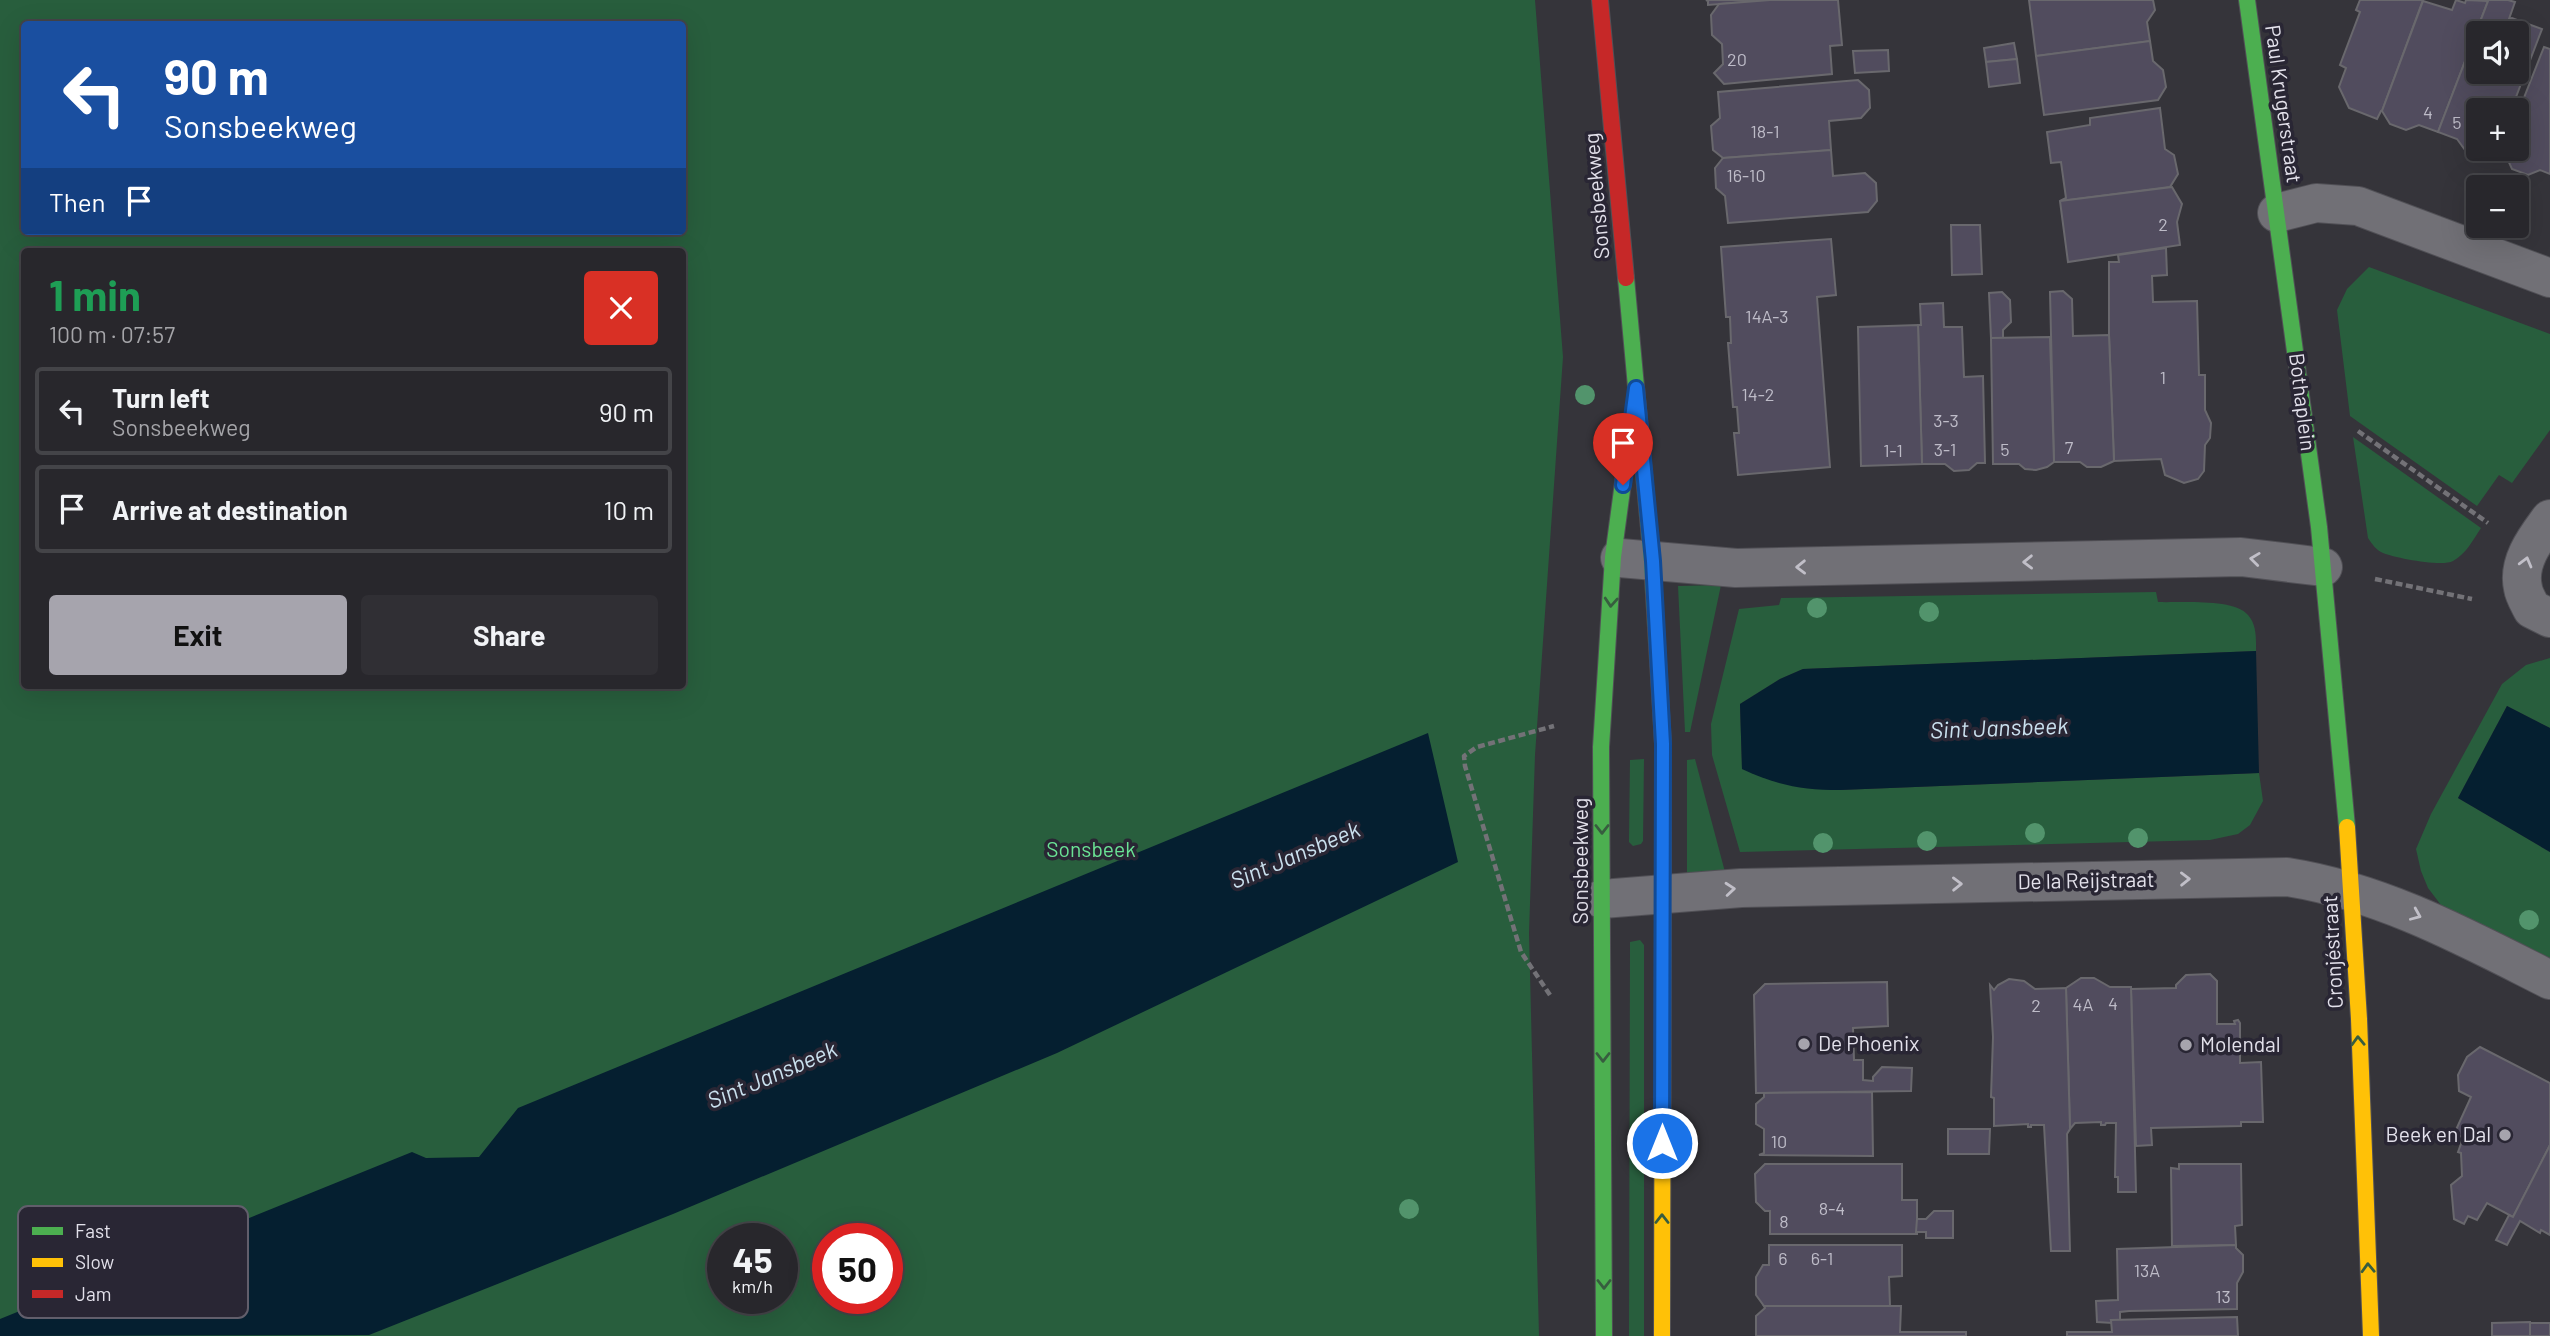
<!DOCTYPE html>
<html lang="en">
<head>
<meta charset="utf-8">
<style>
	:root { --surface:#28272c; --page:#302f34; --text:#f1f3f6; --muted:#a5a5a9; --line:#444448; --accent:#a6a4ad }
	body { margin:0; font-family:Barlow,sans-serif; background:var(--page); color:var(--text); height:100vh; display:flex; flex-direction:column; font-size:26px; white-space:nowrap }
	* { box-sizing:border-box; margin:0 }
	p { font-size:23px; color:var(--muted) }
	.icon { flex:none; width:38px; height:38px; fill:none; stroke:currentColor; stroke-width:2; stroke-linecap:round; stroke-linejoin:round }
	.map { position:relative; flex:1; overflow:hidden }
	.sheet { position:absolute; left:21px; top:248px; width:665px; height:441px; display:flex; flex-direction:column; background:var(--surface); border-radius:7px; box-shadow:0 7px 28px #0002,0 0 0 2px var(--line) }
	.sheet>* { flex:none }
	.top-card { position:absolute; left:21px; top:21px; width:665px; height:214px; border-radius:7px; box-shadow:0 7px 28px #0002,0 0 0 2px var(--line); background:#1a4fa0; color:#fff; overflow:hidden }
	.fabs { position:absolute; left:2466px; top:21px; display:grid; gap:14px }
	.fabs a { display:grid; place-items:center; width:63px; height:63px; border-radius:7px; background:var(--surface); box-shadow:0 7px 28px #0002,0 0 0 2px var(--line); font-size:35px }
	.speed { position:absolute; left:707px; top:1223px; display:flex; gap:14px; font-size:35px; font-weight:700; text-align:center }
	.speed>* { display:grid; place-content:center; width:91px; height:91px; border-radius:50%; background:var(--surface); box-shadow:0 7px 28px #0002,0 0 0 2px var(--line); line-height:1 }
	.speed small { font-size:18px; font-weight:400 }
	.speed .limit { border:10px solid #d22; background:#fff; color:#111 }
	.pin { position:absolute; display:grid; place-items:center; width:60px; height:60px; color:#fff; margin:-72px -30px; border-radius:50% 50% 50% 0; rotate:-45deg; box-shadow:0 0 7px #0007 }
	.pin .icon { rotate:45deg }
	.me { position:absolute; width:77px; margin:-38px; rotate:0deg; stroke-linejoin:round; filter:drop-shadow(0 0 5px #0008) }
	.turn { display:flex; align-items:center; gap:24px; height:147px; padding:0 28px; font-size:32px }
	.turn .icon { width:91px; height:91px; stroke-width:2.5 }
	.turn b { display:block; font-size:49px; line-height:60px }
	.then { display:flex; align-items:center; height:66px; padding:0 28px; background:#0003; gap:14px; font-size:26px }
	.round { display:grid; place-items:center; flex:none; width:74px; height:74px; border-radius:7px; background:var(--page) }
	.summary { display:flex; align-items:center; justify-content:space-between; height:119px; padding:0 28px }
	h1 { font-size:42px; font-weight:700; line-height:52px; color:#1e9e55 }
	.cta { display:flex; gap:14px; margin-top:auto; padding:14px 28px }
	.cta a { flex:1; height:80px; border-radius:7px; background:var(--accent); color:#111; font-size:28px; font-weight:700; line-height:80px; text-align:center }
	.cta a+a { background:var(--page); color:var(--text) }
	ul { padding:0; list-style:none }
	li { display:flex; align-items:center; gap:21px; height:88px; margin:0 14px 10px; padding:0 14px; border:4px solid var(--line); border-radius:7px }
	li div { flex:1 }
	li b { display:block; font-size:26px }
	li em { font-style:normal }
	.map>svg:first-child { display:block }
</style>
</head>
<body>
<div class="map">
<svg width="2550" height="1336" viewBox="0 0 2550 1336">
	<rect width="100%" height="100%" fill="#35343a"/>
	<!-- green -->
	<g fill="#285e3d" fill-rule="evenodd">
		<path d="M 0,0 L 1535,0 L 1563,357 L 1535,755 L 1529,933 L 1539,1336 L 0,1336 ZM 24,24 L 682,24 L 682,231 L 24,231 ZM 24,252 L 682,252 L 682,686 L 24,686 ZM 723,1239 L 782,1239 L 782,1298 L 723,1298 ZM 828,1239 L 887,1239 L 887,1298 L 828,1298 Z"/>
		<path d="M 2369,267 L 2550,334 L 2550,430 L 2512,483 L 2499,475 L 2477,506 L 2350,416 L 2337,310 L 2347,289 Z"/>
		<path d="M 2353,437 L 2481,528 C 2473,540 2466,554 2453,561 C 2442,567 2395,558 2383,553 C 2376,550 2372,544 2368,538 Z"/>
		<path d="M 1721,585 L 1690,732 L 1685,732 L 1678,586 Z"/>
		<path d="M 2156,592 L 2158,602 C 2179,603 2234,598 2248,615 C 2257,625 2256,639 2256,651 L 1803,669 L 1780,679 L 1740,704 L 1742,769 L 1840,790 L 2259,773 L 2263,801 L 2250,825 L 2238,834 L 2210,840 L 1740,852 L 1712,755 L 1711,724 L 1739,609 L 1779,605 L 1781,598 Z"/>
		<path d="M 2550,658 L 2550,728 L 2507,706 L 2458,798 L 2550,852 L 2550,961 L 2444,909 L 2428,888 L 2421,871 L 2416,849 L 2431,814 L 2502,684 L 2526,665 Z"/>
		<path d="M 1644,759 L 1643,841 L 1641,844 L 1633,846 L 1629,842 L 1630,760 Z"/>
		<path d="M 1695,759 L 1725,872 L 1687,873 L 1687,760 Z"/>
		<path d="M 1640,940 L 1644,945 L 1644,1336 L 1629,1336 L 1630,946 L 1630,942 Z"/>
	</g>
	<!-- water -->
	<g fill="#051f30">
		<path d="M 2256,651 L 2259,773 L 1840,790 C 1802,790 1776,785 1742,769 L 1740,704 L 1780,679 L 1803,669 Z"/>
		<path d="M 2507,706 L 2550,728 L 2550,852 L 2458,798 Z"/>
		<path d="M 1428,733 L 1458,862 L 1057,1053 L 673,1214 L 369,1335 L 0,1336 L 0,1319 L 412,1152 L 426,1158 L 479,1157 L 518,1108 Z"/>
	</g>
	<!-- building -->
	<g fill="#514c5e" stroke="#69686d" stroke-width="2" fill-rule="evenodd">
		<path d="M 1706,0 L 1770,0 L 1708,5 L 1708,1 Z"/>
		<path d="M 1770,0 L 1838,0 L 1842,45 L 1830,46 L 1832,74 L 1724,84 L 1714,73 L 1723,64 L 1722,44 L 1712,35 L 1711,15 L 1719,4 Z"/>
		<path d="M 2029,0 L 2153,0 L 2155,10 L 2147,22 L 2150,41 L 2036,56 Z"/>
		<path d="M 2360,0 L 2423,0 L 2382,111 L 2381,111 L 2377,119 L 2349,108 L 2339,87 L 2346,68 L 2340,65 L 2360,12 L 2356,10 Z"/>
		<path d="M 2456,0 L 2465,3 L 2466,0 L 2488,1 L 2438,132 L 2419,125 L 2406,130 L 2390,124 L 2382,111 L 2423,1 L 2452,10 Z"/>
		<path d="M 2485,0 L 2508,0 L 2515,2 L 2509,19 L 2512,18 L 2542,29 L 2511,110 L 2478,110 L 2478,149 L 2497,149 L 2495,153 L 2492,152 L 2481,156 L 2465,150 L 2457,139 L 2438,132 L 2488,1 ZM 2478,33 L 2516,33 L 2516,72 L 2478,72 Z"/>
		<path d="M 2150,41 L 2153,61 L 2163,70 L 2166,87 L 2158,100 L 2044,115 L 2036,56 Z"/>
		<path d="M 2014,43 L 2017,59 L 1986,62 L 1984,48 Z"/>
		<path d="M 2544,47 L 2550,49 L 2550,174 L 2540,170 L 2528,175 L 2512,169 L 2507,158 L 2502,156 L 2505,149 L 2516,149 L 2516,118 Z"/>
		<path d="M 1888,50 L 1889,71 L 1855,73 L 1853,51 Z"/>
		<path d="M 2017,59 L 2020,83 L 1989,87 L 1986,62 Z"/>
		<path d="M 1858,80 L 1869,90 L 1870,108 L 1861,118 L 1829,121 L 1831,150 L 1723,158 L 1713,150 L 1711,126 L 1720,118 L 1718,92 Z"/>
		<path d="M 2160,108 L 2165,149 L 2174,155 L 2178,174 L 2170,187 L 2060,201 L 2066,198 L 2061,162 L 2051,163 L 2047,132 L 2090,125 L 2090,118 Z"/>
		<path d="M 1831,150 L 1833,176 L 1865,173 L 1876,183 L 1877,201 L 1868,212 L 1728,223 L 1725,196 L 1716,188 L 1715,168 L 1723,158 Z"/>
		<path d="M 2172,187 L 2182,204 L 2177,222 L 2180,245 L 2068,262 L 2060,201 Z"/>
		<path d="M 1951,225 L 1980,225 L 1982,274 L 1952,275 Z"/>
		<path d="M 1831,239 L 1836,295 L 1817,297 L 1830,467 L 1738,475 L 1734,433 L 1739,433 L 1737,407 L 1733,407 L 1728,343 L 1731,343 L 1730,317 L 1726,317 L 1721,247 Z"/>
		<path d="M 2166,248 L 2167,275 L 2152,276 L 2153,302 L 2197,301 L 2199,375 L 2205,375 L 2205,410 L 2211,423 L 2210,438 L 2205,445 L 2204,471 L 2198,479 L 2184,483 L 2165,475 L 2161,459 L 2114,461 L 2109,335 L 2109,262 L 2119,262 L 2118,255 Z"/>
		<path d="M 2063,291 L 2072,299 L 2073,336 L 2109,335 L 2114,461 L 2101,467 L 2087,467 L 2080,462 L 2054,462 L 2050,292 Z"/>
		<path d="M 2002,292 L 2010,300 L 2011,322 L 2003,330 L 2003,338 L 1991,338 L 1989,293 Z"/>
		<path d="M 1943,303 L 1944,327 L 1962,327 L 1964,377 L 1983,376 L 1985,463 L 1977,463 L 1969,470 L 1954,471 L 1945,464 L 1922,464 L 1918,325 L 1921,325 L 1920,304 Z"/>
		<path d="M 1918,325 L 1922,464 L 1861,466 L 1858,327 Z"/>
		<path d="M 2050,337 L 2054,462 L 2047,467 L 2036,470 L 2025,469 L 2019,464 L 1993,464 L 1991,338 Z"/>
		<path d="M 2210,974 L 2217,981 L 2217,1024 L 2235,1024 L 2234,1021 L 2238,1020 L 2240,1023 L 2240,1063 L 2261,1062 L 2263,1122 L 2241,1122 L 2241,1126 L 2151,1128 L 2152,1145 L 2136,1146 L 2131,989 L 2176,988 L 2176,985 L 2186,975 Z"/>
		<path d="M 2081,978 L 2094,978 L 2110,987 L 2131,987 L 2136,1192 L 2118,1192 L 2118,1177 L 2115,1177 L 2116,1123 L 2106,1123 L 2105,1125 L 2101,1125 L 2101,1122 L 2075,1123 L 2070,1129 L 2066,988 Z"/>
		<path d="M 2009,979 L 2024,981 L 2035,989 L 2066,988 L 2070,1129 L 2067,1134 L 2070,1251 L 2051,1251 L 2044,1125 L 2031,1125 L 2031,1127 L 2028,1127 L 2028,1124 L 1994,1126 L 1994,1098 L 1991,1097 L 1993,1037 L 1990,985 L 1994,990 L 1998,985 Z"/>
		<path d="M 1887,982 L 1888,1026 L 1853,1028 L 1854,1060 L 1863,1060 L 1863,1080 L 1873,1081 L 1873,1077 L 1882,1067 L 1912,1068 L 1911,1091 L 1756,1093 L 1754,995 L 1765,984 Z"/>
		<path d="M 2480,1047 L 2550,1083 L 2550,1145 L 2513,1217 L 2487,1203 L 2477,1220 L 2468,1216 L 2464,1224 L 2454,1219 L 2451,1185 L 2462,1176 L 2461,1153 L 2458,1152 L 2463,1138 L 2455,1132 L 2471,1097 L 2459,1091 L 2458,1075 L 2467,1057 Z"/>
		<path d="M 1872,1092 L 1873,1156 L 1759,1155 L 1764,1153 L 1764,1129 L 1756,1124 L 1756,1104 L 1764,1097 L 1764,1093 Z"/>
		<path d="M 1948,1129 L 1990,1129 L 1989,1154 L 1948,1154 Z"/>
		<path d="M 2550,1145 L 2550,1235 L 2541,1230 L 2540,1233 L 2520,1221 L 2507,1245 L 2496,1240 L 2509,1215 L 2513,1217 Z"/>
		<path d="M 1765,1164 L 1902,1164 L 1902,1200 L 1917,1200 L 1917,1234 L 1770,1234 L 1770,1211 L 1765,1211 L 1756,1202 L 1755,1174 Z"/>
		<path d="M 2179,1164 L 2241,1164 L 2242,1225 L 2235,1226 L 2236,1245 L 2172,1246 L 2171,1168 L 2179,1169 Z"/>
		<path d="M 1934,1211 L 1953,1211 L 1953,1238 L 1926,1238 L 1926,1232 L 1916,1232 L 1917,1219 L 1926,1219 Z"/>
		<path d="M 1769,1245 L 1902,1245 L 1902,1276 L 1889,1277 L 1890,1306 L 1764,1306 L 1756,1295 L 1756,1277 L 1763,1265 L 1769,1265 Z"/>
		<path d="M 2236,1245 L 2236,1248 L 2243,1255 L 2243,1272 L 2237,1283 L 2237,1309 L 2129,1311 L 2120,1312 L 2120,1320 L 2111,1320 L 2112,1323 L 2097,1322 L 2096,1301 L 2118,1300 L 2117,1249 Z"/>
		<path d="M 1764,1306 L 1901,1306 L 1900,1332 L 1966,1332 L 1966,1336 L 1756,1336 L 1756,1316 L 1765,1308 Z"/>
		<path d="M 2237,1317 L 2238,1336 L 2067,1336 L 2067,1332 L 2112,1332 L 2111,1320 Z"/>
		<path d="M 2530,1322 L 2530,1336 L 2492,1336 L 2492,1323 Z"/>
		<rect x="2530" y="1323" width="20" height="13"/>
	</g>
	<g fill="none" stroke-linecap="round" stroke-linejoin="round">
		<!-- street casing -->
		<g stroke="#515056" stroke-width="40">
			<g id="street">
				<path d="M 2277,213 L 2316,203 L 2358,206 L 2550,278"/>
				<path d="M 2550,519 C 2536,538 2517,562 2523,588 C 2524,595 2529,603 2532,609 L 2550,618"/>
				<path d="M 1620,558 L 1736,568 L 2241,557 L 2323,567"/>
				<path d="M 1602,899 L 1741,888 L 2287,877 C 2382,892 2465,937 2550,980"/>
			</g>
		</g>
		<!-- fast casing -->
		<g stroke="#515056" stroke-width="18">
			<g id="fast">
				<path d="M 2247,0 L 2319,527 L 2347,827"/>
				<path d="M 1626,278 L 1652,561 L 1663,744 L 1663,896"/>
				<path d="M 1604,1336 L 1601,747 L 1613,557 L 1627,453"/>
			</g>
		</g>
		<!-- slow casing -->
		<g stroke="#515056" stroke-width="18">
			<g id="slow">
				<path d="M 2347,827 L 2359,1019 L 2371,1336"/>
				<path d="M 1662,1336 L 1663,896"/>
			</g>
		</g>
		<!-- jam casing -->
		<g stroke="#515056" stroke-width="18">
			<path id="jam" d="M 1600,0 L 1626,278"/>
		</g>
		<!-- path -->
		<g stroke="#737277" stroke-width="4.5" stroke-dasharray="7 3.5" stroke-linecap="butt">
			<path d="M 2358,431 L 2488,523"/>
			<path d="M 2375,579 L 2472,599"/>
			<path d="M 1550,995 L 1521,952 L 1465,766 L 1464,756 L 1477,747 L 1554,726"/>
		</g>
		<!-- street -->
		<use href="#street" stroke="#717076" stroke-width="38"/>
		<!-- fast -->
		<use href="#fast" stroke="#4caf50" stroke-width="16"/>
		<!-- slow -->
		<use href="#slow" stroke="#ffc107" stroke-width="16"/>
		<!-- jam -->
		<use href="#jam" stroke="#c62828" stroke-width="16"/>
	</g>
	<!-- trees -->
	<g fill="#52946c">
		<circle cx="1585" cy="395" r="10"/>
		<circle cx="1817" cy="608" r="10"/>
		<circle cx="1929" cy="612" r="10"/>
		<circle cx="2035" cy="833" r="10"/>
		<circle cx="2138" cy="838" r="10"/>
		<circle cx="1927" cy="841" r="10"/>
		<circle cx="1823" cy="843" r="10"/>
		<circle cx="2529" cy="920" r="10"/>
		<circle cx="1409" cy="1209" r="10"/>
	</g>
	<!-- one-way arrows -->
	<defs><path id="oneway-chevron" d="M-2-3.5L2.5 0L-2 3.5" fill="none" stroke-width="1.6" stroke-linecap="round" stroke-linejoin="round" transform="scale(1.75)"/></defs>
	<g stroke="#c1bfc8">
		<use href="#oneway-chevron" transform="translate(2255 559) rotate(-173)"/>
		<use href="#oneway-chevron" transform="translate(2028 562) rotate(179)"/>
		<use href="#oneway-chevron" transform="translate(2526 562) rotate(-75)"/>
		<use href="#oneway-chevron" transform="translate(1801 567) rotate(179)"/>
		<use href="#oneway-chevron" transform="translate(2185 879) rotate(-1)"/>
		<use href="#oneway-chevron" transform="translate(1957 884) rotate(-1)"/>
		<use href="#oneway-chevron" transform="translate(1730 889) rotate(-5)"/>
		<use href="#oneway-chevron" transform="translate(2416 915) rotate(23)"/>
	</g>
	<g stroke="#375d3f">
		<use href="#oneway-chevron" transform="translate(1611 602) rotate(94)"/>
		<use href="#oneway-chevron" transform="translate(1602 829) rotate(90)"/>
		<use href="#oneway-chevron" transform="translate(2358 1041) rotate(-92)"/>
		<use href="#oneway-chevron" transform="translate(1603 1057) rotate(90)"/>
		<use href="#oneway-chevron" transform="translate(1662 1219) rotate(-90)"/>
		<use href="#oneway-chevron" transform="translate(2368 1268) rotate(-92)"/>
		<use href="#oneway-chevron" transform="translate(1604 1284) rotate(90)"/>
	</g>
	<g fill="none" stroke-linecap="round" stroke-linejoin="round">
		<!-- route casing -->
		<g stroke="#114b97" stroke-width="18">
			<path id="route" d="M 1623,485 L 1636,388 L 1653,561 L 1663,744 L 1662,1143"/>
		</g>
		<!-- route -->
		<use href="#route" stroke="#1a73e8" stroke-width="12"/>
	</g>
	<!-- markers -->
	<g fill="#a6a4ad" stroke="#292634" stroke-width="2.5">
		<circle cx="1804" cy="1044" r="7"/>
		<circle cx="2186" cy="1045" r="7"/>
		<circle cx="2505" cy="1135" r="7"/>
	</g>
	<g text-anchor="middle" stroke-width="7" stroke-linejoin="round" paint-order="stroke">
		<!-- number labels -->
		<g font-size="18" fill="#bebcc8">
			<text x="1737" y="66">20</text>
			<text x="2428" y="119">4</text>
			<text x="2457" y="129">5</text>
			<text x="1765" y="138">18-1</text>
			<text x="1746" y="182">16-10</text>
			<text x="2163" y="231">2</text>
			<text x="1767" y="323">14A-3</text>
			<text x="2163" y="384">1</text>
			<text x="1758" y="401">14-2</text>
			<text x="1946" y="427">3-3</text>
			<text x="2069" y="454">7</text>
			<text x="1945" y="456">3-1</text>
			<text x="2005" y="456">5</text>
			<text x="1893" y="457">1-1</text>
			<text x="2113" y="1010">4</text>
			<text x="2083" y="1011">4A</text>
			<text x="2036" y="1012">2</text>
			<text x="1779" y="1148">10</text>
			<text x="1832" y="1215">8-4</text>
			<text x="1784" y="1228">8</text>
			<text x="1783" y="1265">6</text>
			<text x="1822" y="1265">6-1</text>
			<text x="2147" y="1277">13A</text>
			<text x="2223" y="1303">13</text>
		</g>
		<!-- street labels -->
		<g font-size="21" fill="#e3e1eb" stroke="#292634">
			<text transform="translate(2283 104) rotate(82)" y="7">Paul Krugerstraat</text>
			<text transform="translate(1597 196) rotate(-95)" y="7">Sonsbeekweg</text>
			<text transform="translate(2302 402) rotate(83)" y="7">Bothaplein</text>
			<text transform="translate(1581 861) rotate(-90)" y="7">Sonsbeekweg</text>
			<text transform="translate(2086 881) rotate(-1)" y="7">De la Reijstraat</text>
			<text transform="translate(2333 952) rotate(-93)" y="7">Cronjéstraat</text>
		</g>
		<!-- park labels -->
		<g font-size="21" fill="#6ae395" stroke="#292634">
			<text x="1091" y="857">Sonsbeek</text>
		</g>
		<!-- poi labels -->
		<g font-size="21" fill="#e3e1eb" stroke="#292634" text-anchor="start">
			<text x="1818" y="1051">De Phoenix</text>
			<text x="2200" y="1052">Molendal</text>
			<text x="2491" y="1142" text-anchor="end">Beek en Dal</text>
		</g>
		<!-- water labels -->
		<g font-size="23" font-style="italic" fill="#cae0ee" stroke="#292634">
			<text transform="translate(1999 728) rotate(-2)" y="8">Sint Jansbeek</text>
			<text transform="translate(1295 855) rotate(-23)" y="8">Sint Jansbeek</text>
			<text transform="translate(772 1075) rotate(-23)" y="8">Sint Jansbeek</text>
		</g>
	</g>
	<!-- legend -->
	<rect x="18" y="1206" width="230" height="112" rx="10" fill="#292634" stroke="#615e6b" stroke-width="2"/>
	<rect x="32" y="1227" width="31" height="8" fill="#4caf50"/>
	<rect x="32" y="1258" width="31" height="9" fill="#ffc107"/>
	<rect x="32" y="1290" width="31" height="8" fill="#c62828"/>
	<g font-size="19" fill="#e3e1eb">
		<text x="75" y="1238">Fast</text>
		<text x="75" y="1269">Slow</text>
		<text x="75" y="1301">Jam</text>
	</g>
</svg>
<div class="fabs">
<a><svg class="icon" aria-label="sound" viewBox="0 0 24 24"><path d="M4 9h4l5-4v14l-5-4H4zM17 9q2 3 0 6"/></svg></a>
<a>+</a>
<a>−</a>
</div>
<div class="speed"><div>45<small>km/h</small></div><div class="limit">50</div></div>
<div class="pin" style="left:1623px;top:485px;background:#d93025"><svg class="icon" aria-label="arrive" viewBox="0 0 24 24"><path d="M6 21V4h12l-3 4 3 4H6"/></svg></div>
<svg class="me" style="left:1662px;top:1143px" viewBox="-20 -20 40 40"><circle r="17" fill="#1a73e8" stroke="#fff" stroke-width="3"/><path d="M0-11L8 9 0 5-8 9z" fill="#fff"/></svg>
<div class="top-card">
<div class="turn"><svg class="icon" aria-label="left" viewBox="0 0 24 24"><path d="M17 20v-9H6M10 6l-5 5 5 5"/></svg><div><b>90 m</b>Sonsbeekweg</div></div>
<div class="then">Then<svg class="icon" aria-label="arrive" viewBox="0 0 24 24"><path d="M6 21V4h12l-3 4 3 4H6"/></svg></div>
</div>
<section class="sheet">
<div class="summary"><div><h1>1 min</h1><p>100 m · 07:57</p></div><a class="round" style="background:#d93025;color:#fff"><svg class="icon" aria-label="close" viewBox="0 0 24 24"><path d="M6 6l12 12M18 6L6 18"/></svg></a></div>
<ul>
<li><svg class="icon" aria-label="left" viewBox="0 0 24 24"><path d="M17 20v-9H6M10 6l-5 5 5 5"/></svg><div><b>Turn left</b><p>Sonsbeekweg</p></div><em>90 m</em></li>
<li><svg class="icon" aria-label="arrive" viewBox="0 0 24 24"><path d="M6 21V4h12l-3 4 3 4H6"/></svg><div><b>Arrive at destination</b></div><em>10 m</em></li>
</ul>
<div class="cta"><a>Exit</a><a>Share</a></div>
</section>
</div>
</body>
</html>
